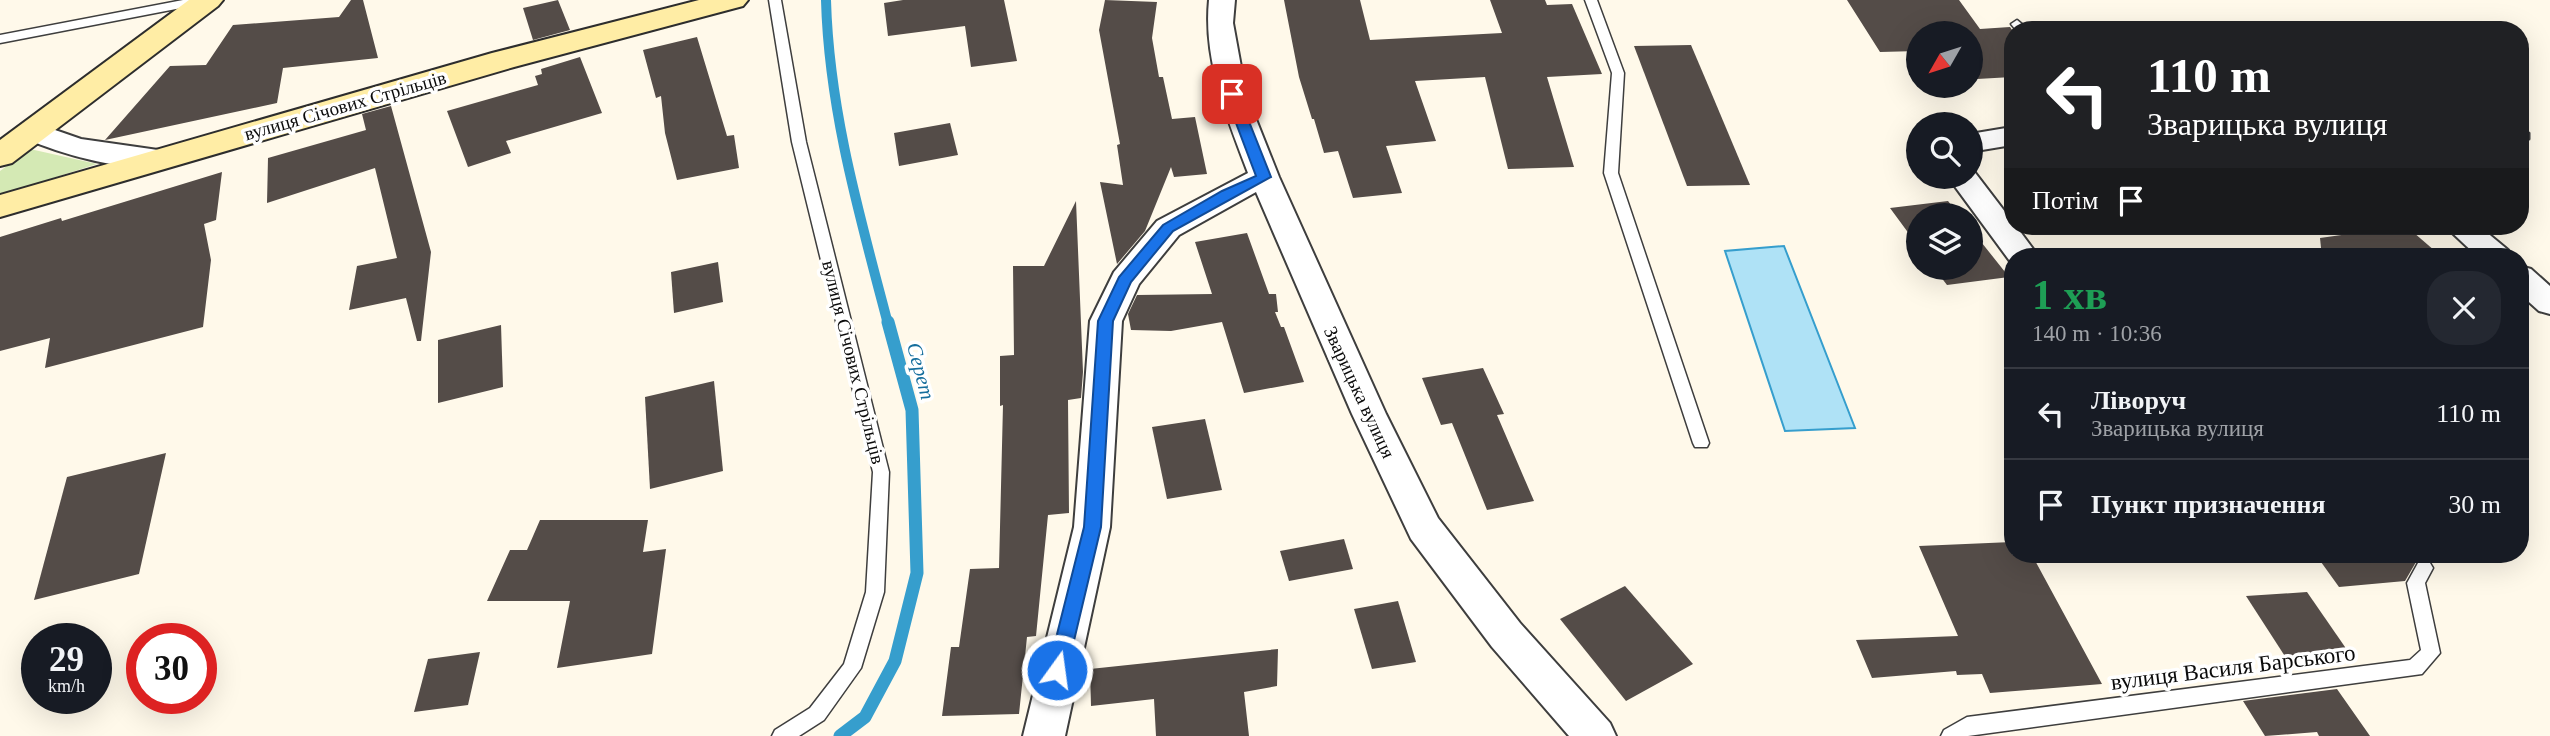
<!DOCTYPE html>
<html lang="uk">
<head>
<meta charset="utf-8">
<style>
	:root { --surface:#171b24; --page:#242831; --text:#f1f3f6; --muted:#9ea1a6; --line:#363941 }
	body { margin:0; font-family:"Times New Roman",serif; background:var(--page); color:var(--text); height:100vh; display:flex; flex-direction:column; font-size:26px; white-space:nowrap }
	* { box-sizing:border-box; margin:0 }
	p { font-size:23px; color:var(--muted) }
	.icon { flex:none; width:38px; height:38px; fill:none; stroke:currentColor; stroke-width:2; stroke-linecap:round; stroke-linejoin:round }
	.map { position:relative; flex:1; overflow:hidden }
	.details { position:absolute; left:2004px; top:248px; width:525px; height:315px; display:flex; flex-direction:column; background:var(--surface); border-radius:28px; box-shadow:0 7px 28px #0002 }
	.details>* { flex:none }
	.top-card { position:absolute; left:2004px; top:21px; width:525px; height:214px; border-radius:28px; box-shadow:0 7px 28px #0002; background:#202124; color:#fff; overflow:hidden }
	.needle { width:46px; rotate:231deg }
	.fabs { position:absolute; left:1906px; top:21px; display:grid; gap:14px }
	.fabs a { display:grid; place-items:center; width:77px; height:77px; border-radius:50%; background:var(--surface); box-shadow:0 7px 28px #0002; font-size:35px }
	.speed { position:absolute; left:21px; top:623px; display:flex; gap:14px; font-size:35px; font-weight:700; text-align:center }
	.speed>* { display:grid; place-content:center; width:91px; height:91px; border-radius:50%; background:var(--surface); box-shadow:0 7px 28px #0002; line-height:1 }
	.speed small { font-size:18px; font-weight:400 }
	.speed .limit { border:10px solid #d22; background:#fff; color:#111 }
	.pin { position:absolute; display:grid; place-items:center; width:60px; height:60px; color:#fff; margin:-30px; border-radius:14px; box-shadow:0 4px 10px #0006 }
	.me { position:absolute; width:77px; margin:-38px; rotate:14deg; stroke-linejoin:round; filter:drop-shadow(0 0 5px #0008) }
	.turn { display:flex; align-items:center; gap:24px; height:147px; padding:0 28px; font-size:32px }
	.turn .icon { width:91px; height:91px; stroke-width:2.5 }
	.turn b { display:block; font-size:49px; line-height:60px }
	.then { display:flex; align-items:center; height:66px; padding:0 28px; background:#0003; gap:14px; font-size:26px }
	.round { display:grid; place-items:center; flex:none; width:74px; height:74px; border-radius:28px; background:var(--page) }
	.summary { display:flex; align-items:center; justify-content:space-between; height:119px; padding:0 28px }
	h1 { font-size:42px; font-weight:800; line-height:52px; color:#1e9e55 }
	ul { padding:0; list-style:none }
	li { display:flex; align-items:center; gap:21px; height:91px; padding:0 28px; border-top:2px solid var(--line) }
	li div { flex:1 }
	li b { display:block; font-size:26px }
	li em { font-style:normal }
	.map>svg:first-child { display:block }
</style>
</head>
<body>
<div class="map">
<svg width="2550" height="736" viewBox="0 0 2550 736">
	<rect width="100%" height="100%" fill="#fff9ea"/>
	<!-- green -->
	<path fill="#d4e9b4" d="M 30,149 L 97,164 L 0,195 L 0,171 Z"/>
	<!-- water -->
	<path fill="#afe2f6" stroke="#369ecd" stroke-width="2" d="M 1784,246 L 1855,428 L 1785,431 L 1725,251 Z"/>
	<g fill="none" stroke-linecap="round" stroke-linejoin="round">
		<!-- stream-far1 -->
		<path stroke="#369ecd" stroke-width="10" d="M 826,0 C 829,111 860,217 888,324"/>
		<!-- stream -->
		<path stroke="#369ecd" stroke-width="13" d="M 840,736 L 865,717 L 895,661 L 917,573 L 912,410 L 888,322"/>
	</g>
	<!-- building -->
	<g fill="#544c48">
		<path d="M 351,0 L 363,0 L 378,58 L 283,68 L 277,103 L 105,140 L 170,66 L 206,65 L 233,25 L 339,17 Z"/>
		<path d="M 558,0 L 570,30 L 533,40 L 523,8 Z"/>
		<path d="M 903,0 L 1004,0 L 1017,61 L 971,67 L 965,26 L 888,36 L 884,3 Z"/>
		<path d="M 1105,0 L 1157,2 L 1152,38 L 1159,77 L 1163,77 L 1172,119 L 1195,117 L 1207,174 L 1174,177 L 1171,167 L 1145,231 L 1117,264 L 1100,182 L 1123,185 L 1117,145 L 1120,144 L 1099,30 Z"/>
		<path d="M 1284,0 L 1360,0 L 1370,40 L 1502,33 L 1490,0 L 1545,0 L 1547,5 L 1572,4 L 1602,74 L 1547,77 L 1574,167 L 1508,169 L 1485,77 L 1415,81 L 1436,141 L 1386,146 L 1402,193 L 1353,198 L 1338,151 L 1324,153 L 1314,119 L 1312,119 L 1299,77 Z"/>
		<path d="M 1847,0 L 1959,0 L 1980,29 L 2010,27 L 2012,30 L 2012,77 L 1977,79 L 1970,71 L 1970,33 L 1918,33 L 1918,51 L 1880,52 Z"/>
		<path d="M 697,37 L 727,136 L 734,135 L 739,168 L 677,180 L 665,133 L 661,96 L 656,98 L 643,50 Z"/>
		<path d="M 1691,45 L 1708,85 L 1750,185 L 1687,186 L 1634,46 Z"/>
		<path d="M 580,57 L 602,113 L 506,141 L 511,153 L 468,167 L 447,111 L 538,85 L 535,76 L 542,74 L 541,69 Z"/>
		<path d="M 391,106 L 431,252 L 421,341 L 417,341 L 406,298 L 349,310 L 357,266 L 397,258 L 375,168 L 267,203 L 268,158 L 366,130 L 362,114 Z"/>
		<path d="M 950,123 L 958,155 L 899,166 L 894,133 Z"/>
		<path d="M 222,172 L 216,220 L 204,224 L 211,260 L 203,327 L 45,368 L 50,338 L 0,351 L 0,237 L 61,218 L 62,221 Z"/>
		<path d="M 1076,201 L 1083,372 L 1081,398 L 1068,400 L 1069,513 L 1048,515 L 1036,636 L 1027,637 L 1019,714 L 942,716 L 951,647 L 959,647 L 970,569 L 999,568 L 1003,405 L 1000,406 L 1000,356 L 1014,355 L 1013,266 L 1044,266 Z"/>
		<path d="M 1948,201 L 1959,215 L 1918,215 L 1918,246 L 1890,208 Z"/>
		<path d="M 2406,226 L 2442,257 L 2322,257 L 2320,238 Z"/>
		<path d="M 1970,228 L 2009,277 L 1947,285 L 1934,268 L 1970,268 Z"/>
		<path d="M 1247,233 L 1269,294 L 1276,294 L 1278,312 L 1275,312 L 1281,327 L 1284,327 L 1304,382 L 1244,393 L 1222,322 L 1171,331 L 1131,330 L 1128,314 L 1137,295 L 1212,294 L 1195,242 Z"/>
		<path d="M 718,262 L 723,302 L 674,313 L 671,272 Z"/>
		<path d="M 501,325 L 503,387 L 438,403 L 438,340 Z"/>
		<path d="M 1483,368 L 1504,414 L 1497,415 L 1534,501 L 1487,510 L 1452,423 L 1441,425 L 1422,378 Z"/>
		<path d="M 714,381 L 723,471 L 650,489 L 645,397 Z"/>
		<path d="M 1205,419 L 1222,490 L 1167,499 L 1152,427 Z"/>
		<path d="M 166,453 L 139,574 L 34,600 L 67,477 Z"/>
		<path d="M 540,520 L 648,520 L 643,552 L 666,549 L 652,654 L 557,668 L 570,601 L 487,601 L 510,550 L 527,550 Z"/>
		<path d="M 1344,539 L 1353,569 L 1289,581 L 1280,551 Z"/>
		<path d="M 2012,542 L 2012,555 L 2032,555 L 2102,684 L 1990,693 L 1982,674 L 1957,675 L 1956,671 L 1872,678 L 1856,640 L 1958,636 L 1919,546 Z"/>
		<path d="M 2316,555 L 2430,555 L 2430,560 L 2423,559 L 2416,562 L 2405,581 L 2339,587 Z"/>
		<path d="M 1625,586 L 1693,664 L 1626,701 L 1560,619 Z"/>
		<path d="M 2307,592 L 2354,660 L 2290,664 L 2246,596 Z"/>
		<path d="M 1398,601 L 1416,662 L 1372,669 L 1354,609 Z"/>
		<path d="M 1278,649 L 1277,686 L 1244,692 L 1249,736 L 1156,736 L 1154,699 L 1091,706 L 1090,669 Z"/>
		<path d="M 480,652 L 468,705 L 414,712 L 428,659 Z"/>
		<path d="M 2337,689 L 2370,736 L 2319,736 L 2317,732 L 2265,736 L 2243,701 Z"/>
	</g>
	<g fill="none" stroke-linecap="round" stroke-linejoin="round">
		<!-- lane casing -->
		<g stroke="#3e3e3e" stroke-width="3">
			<g id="lane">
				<path d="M 183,0 L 208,0 L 202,4 L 0,43 L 0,35 Z"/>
				<path d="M 769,0 L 781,0 L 806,142 L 889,472 L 884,592 L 861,668 L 824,720 L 799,736 L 772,736 L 775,730 L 810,708 L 844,664 L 866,592 L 873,472 L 792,142 Z"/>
				<path d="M 1585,0 L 1597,0 L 1624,73 L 1618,173 L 1709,443 L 1707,447 L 1695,447 L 1693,443 L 1604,173 L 1612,73 Z"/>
				<path d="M 2017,20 L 2029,30 L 2016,30 L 2011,24 Z"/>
				<path d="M 2520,129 L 2529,133 L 2529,139 L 2520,139 Z"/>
				<path d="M 2424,561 L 2430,563 L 2433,568 L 2425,583 L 2440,653 L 2422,674 L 1968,736 L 1941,736 L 1944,730 L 1967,717 L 2410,660 L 2421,650 L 2407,583 L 2418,563 Z"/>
			</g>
		</g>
		<!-- street casing -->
		<g stroke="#3e3e3e" stroke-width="4">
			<g id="street">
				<path d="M 1209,0 L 1235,0 L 1233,23 L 1246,94 L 1279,177 L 1386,414 L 1438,518 L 1520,623 L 1610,723 L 1616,736 L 1569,736 L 1492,647 L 1411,539 L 1352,414 L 1256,192 L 1179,235 L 1139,284 L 1122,321 L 1110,527 L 1065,736 L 1023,736 L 1074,527 L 1090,321 L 1114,272 L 1157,221 L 1248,173 C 1227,117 1203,61 1209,0 Z"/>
				<path d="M 32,122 L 81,139 L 158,150 L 168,153 L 172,159 L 168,165 C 131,175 57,153 22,137 L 18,131 L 22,125 Z"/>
				<path d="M 2012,127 L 2012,145 L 1970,152 L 1970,134 Z"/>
				<path d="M 1970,170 L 1973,170 L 2012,221 L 2012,226 L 2016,226 L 2039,257 L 2012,257 L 2012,264 L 1948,177 L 1970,177 Z"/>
				<path d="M 2445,226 L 2479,226 L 2508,250 L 2512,257 L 2478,257 Z"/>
				<path d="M 2520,266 L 2531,269 L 2550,286 L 2550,314 L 2539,311 L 2520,294 Z"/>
			</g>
		</g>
		<!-- secondary casing -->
		<g stroke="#2d2d2d" stroke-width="4">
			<g id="secondary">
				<path d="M 189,0 L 223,0 L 218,6 L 12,163 L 0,166 L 0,140 Z"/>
				<path d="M 699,0 L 748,0 L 743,6 L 514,67 L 0,217 L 0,195 L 492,53 Z"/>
			</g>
		</g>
		<!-- lane -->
		<use href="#lane" fill="#fff" fill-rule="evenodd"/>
		<!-- street -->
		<use href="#street" fill="#fff" fill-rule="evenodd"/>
		<!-- secondary -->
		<use href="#secondary" fill="#ffeda5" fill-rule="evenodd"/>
	</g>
	<!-- route -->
	<path fill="#1a73e8" stroke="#114b97" stroke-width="2" d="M 1232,90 L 1238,94 L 1271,177 L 1173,231 L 1131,282 L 1113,321 L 1101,527 L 1067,670 L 1064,676 L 1057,678 L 1051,676 L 1048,670 L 1084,527 L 1098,321 L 1119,277 L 1163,225 L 1222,191 L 1256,176 L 1225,94 Z"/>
	<g text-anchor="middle" stroke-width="7" stroke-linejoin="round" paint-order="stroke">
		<!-- street labels -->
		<g font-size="19" fill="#0b0b0b" stroke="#fff">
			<text transform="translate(345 105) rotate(-16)" y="7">вулиця Січових Стрільців</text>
			<text transform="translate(854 362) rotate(76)" y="7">вулиця Січових Стрільців</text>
			<text transform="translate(1360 392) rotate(65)" y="7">Зварицька вулиця</text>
		</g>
		<!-- water labels -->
		<g font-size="21" font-style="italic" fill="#156e9d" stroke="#fff">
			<text transform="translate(921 371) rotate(75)" y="7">Серет</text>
		</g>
		<!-- near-street labels -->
		<g font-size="23" fill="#0b0b0b" stroke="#fff">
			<text transform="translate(2233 667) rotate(-7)" y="8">вулиця Василя Барського</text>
		</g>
	</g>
</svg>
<div class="fabs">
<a><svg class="needle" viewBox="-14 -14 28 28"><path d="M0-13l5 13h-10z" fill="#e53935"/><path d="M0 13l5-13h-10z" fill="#9ea1a6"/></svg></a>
<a><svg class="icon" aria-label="search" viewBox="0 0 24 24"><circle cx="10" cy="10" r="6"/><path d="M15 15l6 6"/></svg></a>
<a><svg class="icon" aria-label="layers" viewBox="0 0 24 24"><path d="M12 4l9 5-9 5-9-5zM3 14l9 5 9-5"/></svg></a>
</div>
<div class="speed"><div>29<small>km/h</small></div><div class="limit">30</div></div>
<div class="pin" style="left:1232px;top:94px;background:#d93025"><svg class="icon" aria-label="arrive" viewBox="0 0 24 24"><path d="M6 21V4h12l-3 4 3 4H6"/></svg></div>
<svg class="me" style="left:1057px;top:670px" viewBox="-20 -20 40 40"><circle r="17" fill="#1a73e8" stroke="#fff" stroke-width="3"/><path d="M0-11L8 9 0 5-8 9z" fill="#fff"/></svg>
<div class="top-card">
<div class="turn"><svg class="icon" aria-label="left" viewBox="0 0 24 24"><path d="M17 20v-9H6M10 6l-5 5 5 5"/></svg><div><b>110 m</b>Зварицька вулиця</div></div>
<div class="then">Потім<svg class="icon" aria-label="arrive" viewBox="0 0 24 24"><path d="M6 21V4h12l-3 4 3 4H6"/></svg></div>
</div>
<section class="details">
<div class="summary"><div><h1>1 хв</h1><p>140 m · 10:36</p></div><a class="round"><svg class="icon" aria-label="close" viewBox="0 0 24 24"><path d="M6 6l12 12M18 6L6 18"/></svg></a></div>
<ul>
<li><svg class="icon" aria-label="left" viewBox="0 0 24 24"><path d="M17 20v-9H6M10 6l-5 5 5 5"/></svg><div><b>Ліворуч</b><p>Зварицька вулиця</p></div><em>110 m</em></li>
<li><svg class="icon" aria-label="arrive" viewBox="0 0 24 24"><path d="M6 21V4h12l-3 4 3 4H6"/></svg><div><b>Пункт призначення</b></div><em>30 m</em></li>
</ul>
</section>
</div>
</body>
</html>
